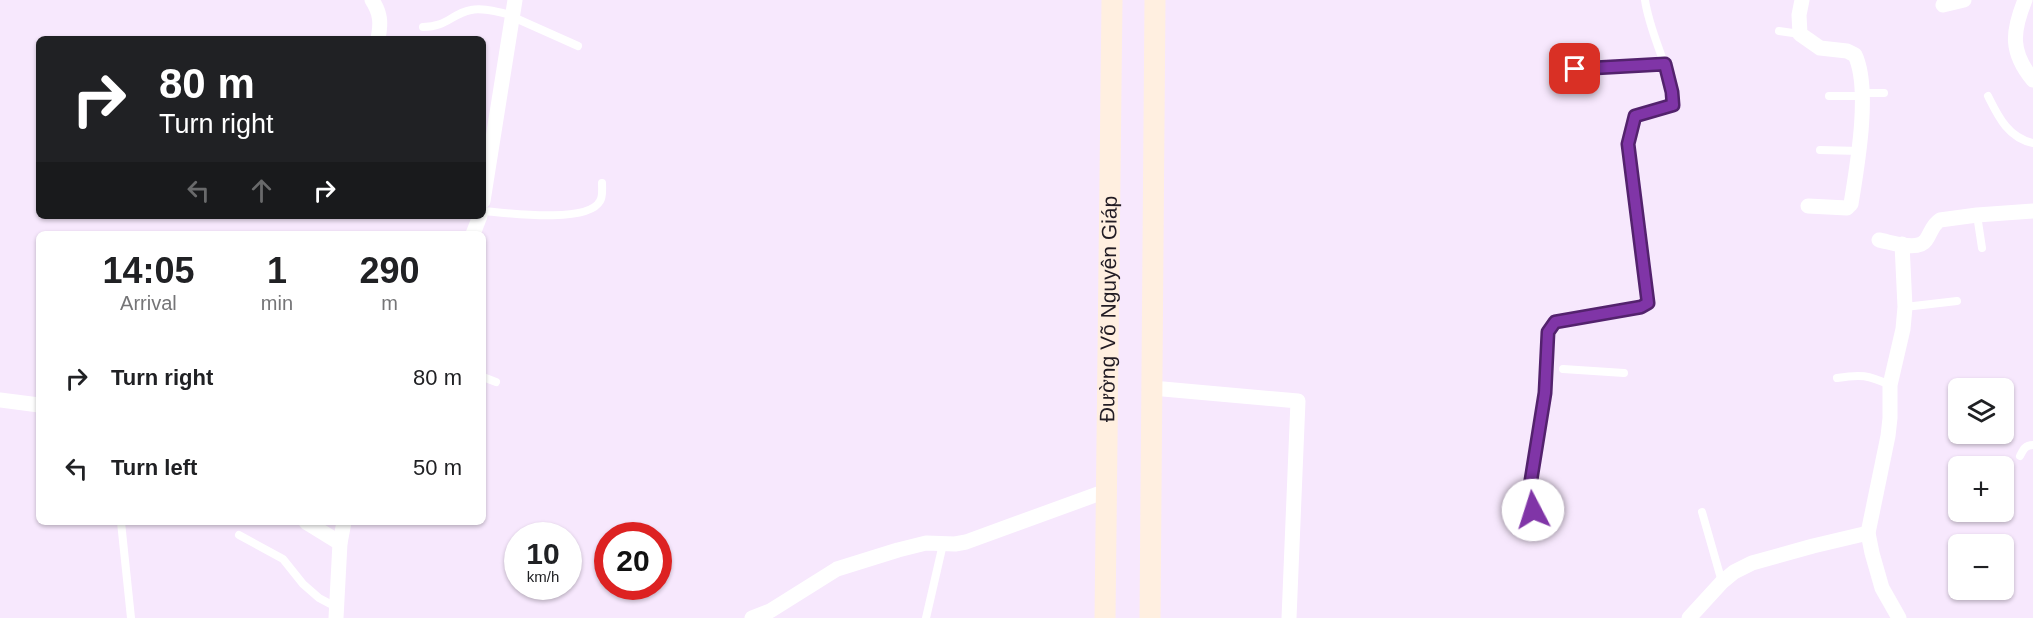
<!DOCTYPE html>
<html lang="en">
<head>
<meta charset="utf-8">
<style>
	:root { --surface:#fff; --page:#f6f6f6; --text:#202124; --muted:#757577 }
	body { margin:0; font-family:Arial,sans-serif; background:var(--page); color:var(--text); height:100vh; display:flex; flex-direction:column; font-size:22px; white-space:nowrap }
	* { box-sizing:border-box; margin:0 }
	p { font-size:20px; color:var(--muted) }
	.icon { flex:none; width:33px; height:33px; fill:none; stroke:currentColor; stroke-width:2; stroke-linecap:round; stroke-linejoin:round }
	.map { position:relative; flex:1; overflow:hidden }
	.sheet { position:absolute; left:36px; top:231px; width:450px; height:294px; display:flex; flex-direction:column; background:var(--surface); border-radius:9px; box-shadow:0 2px 4px #0004 }
	.sheet>* { flex:none }
	.top-card { position:absolute; left:36px; top:36px; width:450px; height:183px; border-radius:9px; box-shadow:0 2px 4px #0004; background:#202124; color:#fff; overflow:hidden }
	.buttons { position:absolute; left:1948px; top:378px; display:grid; gap:12px }
	.buttons a { display:grid; place-items:center; width:66px; height:66px; border-radius:9px; background:var(--surface); box-shadow:0 2px 4px #0004; font-size:30px }
	.speed { position:absolute; left:504px; top:522px; display:flex; gap:12px; font-size:30px; font-weight:700; text-align:center }
	.speed>* { display:grid; place-content:center; width:78px; height:78px; border-radius:50%; background:var(--surface); box-shadow:0 2px 4px #0004; line-height:1 }
	.speed small { font-size:15px; font-weight:400 }
	.speed .limit { border:9px solid #d22; background:#fff; color:#111 }
	.pin { position:absolute; display:grid; place-items:center; width:51px; height:51px; color:#fff; margin:-26px; border-radius:12px; box-shadow:0 3px 9px #0006 }
	.me { position:absolute; width:66px; margin:-33px; rotate:355deg; stroke-linejoin:round; filter:drop-shadow(0 0 4px #0008) }
	.turn { display:flex; align-items:center; gap:21px; height:126px; padding:0 24px; font-size:27px }
	.turn .icon { width:78px; height:78px; stroke-width:2.5 }
	.turn b { display:block; font-size:42px; line-height:51px }
	.lanes { display:flex; align-items:center; height:57px; padding:0 24px; background:#0003; justify-content:center; gap:30px; direction:ltr }
	.lanes .off { opacity:.35 }
	.eta { display:flex; justify-content:space-evenly; align-items:center; height:102px; text-align:center }
	.eta b { font-size:36px; font-weight:600; line-height:42px }
	ul { padding:0; list-style:none }
	li { display:flex; align-items:center; gap:18px; height:90px; padding:0 24px }
	li div { flex:1 }
	li b { display:block; font-size:22px }
	li em { font-style:normal }
	.map>svg:first-child { display:block }
</style>
</head>
<body>
<div class="map">
<svg width="2033" height="618" viewBox="0 0 2033 618">
	<rect width="100%" height="100%" fill="#f7e8fd"/>
	<g fill="none" stroke-linecap="round" stroke-linejoin="round">
		<!-- lane -->
		<g stroke="#fff" stroke-width="8">
			<path d="M 513,17 L 578,46"/>
			<path d="M 423,27 C 447,27 451,14 471,10 C 484,7 500,13 513,15"/>
			<path d="M 1779,31 L 1800,34"/>
			<path d="M 1553,70 L 1665,64"/>
			<path d="M 1862,93 L 1884,93"/>
			<path d="M 1829,96 L 1862,96"/>
			<path d="M 1988,96 C 1998,116 2008,138 2033,143"/>
			<path d="M 1820,150 L 1859,151"/>
			<path d="M 483,211 C 506,213 588,224 600,201 C 603,197 602,188 602,183"/>
			<path d="M 1977,215 L 1982,248"/>
			<path d="M 1905,307 L 1957,301"/>
			<path d="M 1563,369 L 1624,373"/>
			<path d="M 483,377 L 496,382"/>
			<path d="M 1837,378 C 1861,374 1868,375 1890,385"/>
			<path d="M 2020,456 C 2023,450 2025,445 2033,445"/>
			<path d="M 1533,510 L 1529,497 L 1530,486 L 1545,393 L 1548,332 L 1555,322 L 1641,307 L 1648,302 L 1628,144 L 1635,116 L 1673,105 C 1671,68 1650,36 1645,0"/>
			<path d="M 1702,512 L 1722,582"/>
			<path d="M 121,522 L 131,618"/>
			<path d="M 239,535 L 283,559 L 303,584 L 319,598 L 336,607"/>
			<path d="M 926,618 L 943,544"/>
		</g>
		<!-- street -->
		<g stroke="#fff" stroke-width="15">
			<path d="M 372,0 C 381,14 381,23 378,39"/>
			<path d="M 1802,0 L 1799,15 L 1800,34 L 1820,48 L 1847,51 L 1855,55 C 1871,89 1857,167 1851,204 L 1847,208 L 1808,206"/>
			<path d="M 2025,0 C 2012,32 2010,52 2033,80"/>
			<path d="M 1943,5 L 1964,0"/>
			<path d="M 483,201 L 515,0"/>
			<path d="M 473,234 L 480,216"/>
			<path d="M 1879,240 C 1891,242 1918,252 1926,240 C 1931,233 1932,225 1940,220 L 1977,215 L 2033,211"/>
			<path d="M 1152,388 L 1298,401 L 1289,618"/>
			<path d="M 0,400 L 39,405"/>
			<path d="M 306,522 L 340,543"/>
			<path d="M 336,618 L 340,543 L 344,522"/>
			<path d="M 752,618 L 770,611 L 837,569 L 898,550 L 926,543 L 955,544 L 966,542 L 1106,491"/>
			<path d="M 1689,618 L 1722,582 L 1734,572 L 1752,563 L 1813,546 L 1868,533"/>
			<path d="M 1899,618 L 1882,588 L 1872,553 L 1868,533 L 1888,436 L 1890,418 L 1890,385 L 1903,329 L 1905,307 L 1902,244"/>
		</g>
		<!-- secondary -->
		<g stroke="#ffefe0" stroke-width="21">
			<path id="s1" d="M 1105,618 L 1112,0"/>
			<path d="M 1150,618 L 1155,0"/>
		</g>
	</g>
	<g fill="none" stroke-linecap="round" stroke-linejoin="round">
		<!-- route casing -->
		<g stroke="#53226d" stroke-width="15">
			<path id="route" d="M 1533,510 L 1529,497 L 1530,486 L 1545,393 L 1548,332 L 1555,322 L 1641,307 L 1648,303 L 1628,144 L 1635,116 L 1673,105 L 1672,92 L 1665,64 L 1575,69"/>
		</g>
		<!-- route -->
		<use href="#route" stroke="#8035a7" stroke-width="10"/>
	</g>
	<g text-anchor="middle" stroke-width="6" stroke-linejoin="round" paint-order="stroke">
		<!-- street labels -->
		<g font-size="21" fill="#211b23" stroke="#f7e8fd">
			<text dy="7" stroke="none"><textPath href="#s1" startOffset="309">Đường Võ Nguyên Giáp</textPath></text>
		</g>
	</g>
</svg>
<div class="buttons">
<a><svg class="icon" aria-label="layers" viewBox="0 0 24 24"><path d="M12 4l9 5-9 5-9-5zM3 14l9 5 9-5"/></svg></a>
<a>+</a>
<a>−</a>
</div>
<div class="speed"><div>10<small>km/h</small></div><div class="limit">20</div></div>
<div class="pin" style="left:1575px;top:69px;background:#d93025"><svg class="icon" aria-label="arrive" viewBox="0 0 24 24"><path d="M6 21V4h12l-3 4 3 4H6"/></svg></div>
<svg class="me" style="left:1533px;top:510px" viewBox="-20 -20 40 40"><circle r="19" fill="#fff"/><path d="M0-13L10 11 0 6-10 11z" fill="#8035a7"/></svg>
<div class="top-card">
<div class="turn"><svg class="icon" aria-label="right" viewBox="0 0 24 24"><path d="M7 20v-9h11M14 6l5 5-5 5"/></svg><div><b>80 m</b>Turn right</div></div>
<div class="lanes"><svg class="icon off" aria-label="left" viewBox="0 0 24 24"><path d="M17 20v-9H6M10 6l-5 5 5 5"/></svg><svg class="icon off" aria-label="ahead" viewBox="0 0 24 24"><path d="M12 20V5M6 11l6-6 6 6"/></svg><svg class="icon" aria-label="right" viewBox="0 0 24 24"><path d="M7 20v-9h11M14 6l5 5-5 5"/></svg></div>
</div>
<section class="sheet">
<div class="eta">
<div><b>14:05</b><p>Arrival</p></div>
<div><b>1</b><p>min</p></div>
<div><b>290</b><p>m</p></div>
</div>
<ul>
<li><svg class="icon" aria-label="right" viewBox="0 0 24 24"><path d="M7 20v-9h11M14 6l5 5-5 5"/></svg><div><b>Turn right</b></div><em>80 m</em></li>
<li><svg class="icon" aria-label="left" viewBox="0 0 24 24"><path d="M17 20v-9H6M10 6l-5 5 5 5"/></svg><div><b>Turn left</b></div><em>50 m</em></li>
</ul>
</section>
</div>
</body>
</html>
